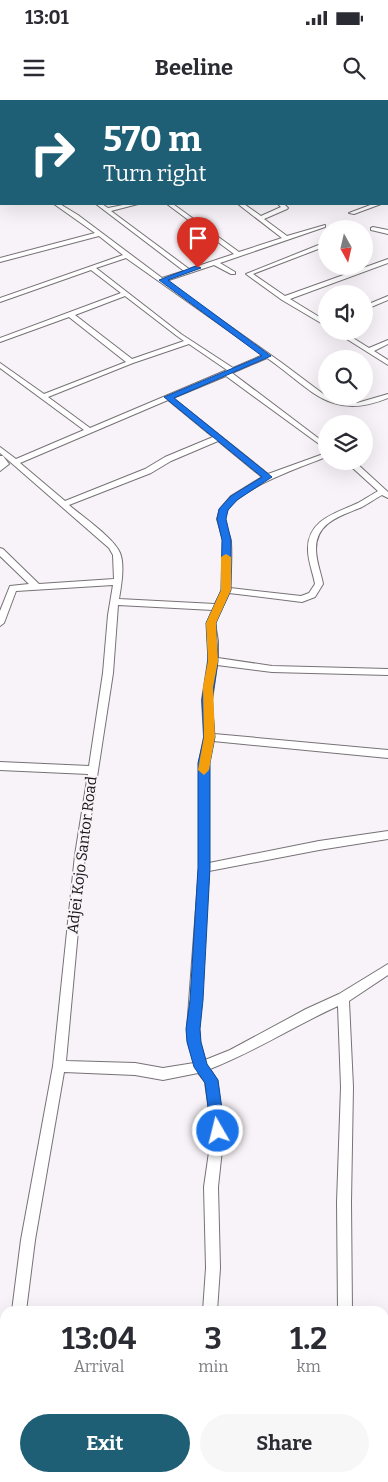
<!DOCTYPE html>
<html lang="en">
<head>
<meta charset="utf-8">
<style>
	:root { --surface:#fff; --page:#f7f7f7; --text:#2b2b33; --muted:#7c7c81; --accent:#1f5f75 }
	body { margin:0; font-family:Bitter,serif; background:var(--page); color:var(--text); height:100vh; display:flex; flex-direction:column; font-size:19px; white-space:nowrap }
	* { box-sizing:border-box; margin:0 }
	p { font-size:16px; color:var(--muted) }
	.icon { flex:none; width:28px; height:28px; fill:none; stroke:currentColor; stroke-width:2; stroke-linecap:round; stroke-linejoin:round }
	.map { position:relative; flex:1; overflow:hidden }
	.details { position:absolute; left:0px; top:1206px; width:389px; height:176px; display:flex; flex-direction:column; background:var(--surface); border-radius:15px 15px 0 0; box-shadow:0 5px 20px #0002 }
	.details>* { flex:none }
	.banner { position:absolute; left:0px; top:0px; width:389px; height:105px; box-shadow:0 5px 20px #0002; background:#1f5f75; color:#fff; overflow:hidden }
	.needle { width:32px; rotate:172deg }
	.fabs { position:absolute; left:318px; top:120px; display:grid; gap:10px }
	.fabs a { display:grid; place-items:center; width:55px; height:55px; border-radius:50%; background:var(--surface); box-shadow:0 5px 20px #0002; font-size:25px }
	.pin { position:absolute; display:grid; place-items:center; width:42px; height:42px; color:#fff; margin:-51px -21px; border-radius:50% 50% 50% 0; rotate:-45deg; box-shadow:0 0 5px #0007 }
	.pin .icon { rotate:45deg }
	.me { position:absolute; width:55px; margin:-28px; rotate:352deg; stroke-linejoin:round; filter:drop-shadow(0 0 4px #0008) }
	.turn { display:flex; align-items:center; gap:18px; height:105px; padding:0 20px; font-size:22px }
	.turn .icon { width:65px; height:65px; stroke-width:2.5 }
	.turn b { display:block; font-size:35px; line-height:42px }
	.eta { display:flex; justify-content:space-evenly; align-items:center; height:85px; text-align:center }
	.eta b { font-size:30px; font-weight:700; line-height:35px }
	.action { display:flex; gap:10px; margin-top:auto; padding:10px 20px }
	.action a { flex:1; height:58px; border-radius:30px; background:var(--accent); color:#fff; font-size:20px; font-weight:700; line-height:58px; text-align:center }
	.action a+a { background:var(--page); color:var(--text) }
	.status { display:flex; justify-content:space-between; align-items:center; height:35px; padding:0 25px; background:var(--surface); direction:ltr }
	.status svg { height:14px; fill:currentColor }
	header { display:flex; justify-content:space-between; align-items:center; height:65px; padding:0 20px; background:var(--surface); font-size:22px; font-weight:700 }
	.map>svg:first-child { display:block }
</style>
</head>
<body>
<div class="status"><b>13:01</b><svg viewBox="0 0 49 12"><path d="M0 12V9h3v3zM5 12V6h3v6zM10 12V3h3v9zM15 12V0h3v12zM26 1h20v11H26zM47 4h2v5h-2z"/></svg></div>
<header><svg class="icon" aria-label="menu" viewBox="0 0 24 24"><path d="M4 6h16M4 12h16M4 18h16"/></svg>Beeline<svg class="icon" aria-label="search" viewBox="0 0 24 24"><circle cx="10" cy="10" r="6"/><path d="M15 15l6 6"/></svg></header>
<div class="map">
<svg width="388" height="1382" viewBox="0 0 388 1382">
	<rect width="100%" height="100%" fill="#f8f3f8"/>
	<g fill="none" stroke-linecap="round" stroke-linejoin="round">
		<!-- minor casing -->
		<g stroke="#777276" stroke-width="2">
			<g id="minor">
				<path d="M 69,0 L 76,0 L 76,1 L 70,1 Z"/>
				<path d="M 190,0 L 196,0 L 196,1 L 191,1 Z"/>
				<path d="M 255,0 L 261,0 L 261,1 L 256,1 Z"/>
				<path d="M 1,57 L 1,61 L 0,62 L 0,58 Z"/>
				<path d="M 0,70 L 1,71 L 1,75 L 0,74 Z"/>
				<path d="M 54,104 L 60,104 L 78,115 L 162,178 L 184,171 L 96,104 L 102,104 L 108,108 L 128,104 L 138,104 L 111,111 L 189,169 L 234,154 L 167,104 L 173,104 L 239,152 L 282,138 L 238,104 L 244,104 L 261,116 L 281,107 L 278,104 L 284,104 L 288,108 L 287,109 L 264,119 L 287,136 L 325,125 L 325,127 L 220,163 L 235,172 L 235,174 L 231,174 L 214,165 L 166,181 L 282,263 L 326,296 L 344,303 L 357,303 L 388,294 L 388,298 C 330,322 311,288 267,258 L 232,273 L 326,344 L 326,349 L 226,276 L 173,298 L 268,374 L 326,353 L 326,357 C 305,366 224,392 225,419 C 225,427 230,434 231,442 C 232,457 231,473 230,488 L 301,496 L 309,493 L 315,484 C 313,473 308,461 308,450 C 307,420 336,413 358,403 C 365,399 371,395 378,391 L 345,361 L 354,361 L 388,392 L 388,398 L 382,395 C 375,399 369,403 362,407 C 341,416 316,422 316,449 C 316,461 321,473 323,484 L 315,497 L 302,502 L 229,493 L 215,523 L 218,541 L 218,558 L 272,566 L 388,569 L 388,575 L 272,572 L 217,565 L 212,600 L 214,634 L 388,650 L 388,658 L 213,641 L 209,663 L 209,763 L 319,741 L 388,731 L 388,739 L 319,750 L 209,771 L 199,929 L 200,942 L 205,960 L 230,950 L 306,909 L 339,894 L 388,864 L 388,875 L 349,901 L 353,987 L 351,1102 L 352,1211 L 338,1211 L 337,1102 L 341,987 L 338,906 C 294,926 254,952 210,969 L 217,980 L 224,1031 L 218,1087 L 220,1168 L 217,1211 L 203,1211 L 206,1168 L 204,1087 L 212,1031 L 205,982 L 198,973 L 163,980 L 135,975 L 64,972 L 35,1140 L 26,1211 L 12,1211 L 21,1140 L 53,966 L 75,755 L 88,674 L 0,670 L 0,662 L 89,666 L 103,573 L 108,515 L 113,485 L 16,491 L 4,523 L 0,526 L 0,511 L 10,486 L 29,484 L 0,456 L 0,448 L 3,449 L 39,484 L 114,479 L 113,455 L 109,448 L 0,353 L 0,347 L 16,359 L 84,330 L 0,268 L 0,263 L 44,294 L 126,262 L 69,217 L 0,242 L 0,238 L 121,193 L 91,170 L 0,202 L 0,198 L 123,155 L 99,136 L 0,162 L 0,158 L 95,133 ZM 126,158 L 263,255 L 233,268 L 181,234 L 96,168 ZM 125,196 L 177,236 L 184,241 L 132,259 L 75,215 ZM 189,244 L 227,270 L 90,328 L 48,297 L 133,263 ZM 168,300 L 213,337 L 165,357 L 145,369 L 65,401 L 20,363 ZM 218,341 L 262,377 L 231,396 L 220,409 L 217,419 L 223,440 L 222,490 L 215,504 L 119,499 C 121,487 125,465 120,453 C 114,438 83,417 69,405 L 151,373 L 171,361 ZM 118,505 L 213,510 L 207,523 L 210,541 L 208,561 L 202,600 L 204,637 L 199,663 L 199,768 L 187,929 L 188,942 L 194,963 L 163,968 L 135,963 L 66,961 L 85,755 L 113,573 Z"/>
				<path d="M 373,104 L 381,104 L 354,114 L 349,113 Z"/>
				<path d="M 373,127 L 388,130 L 388,134 L 371,130 L 371,128 Z"/>
				<path d="M 326,142 L 326,146 L 253,174 L 285,196 L 388,159 L 388,163 L 290,199 L 326,221 L 326,226 L 282,200 L 246,174 Z"/>
				<path d="M 388,196 L 388,200 L 364,210 L 364,206 Z"/>
				<path d="M 334,231 L 342,231 L 369,248 L 388,240 L 388,244 L 374,251 L 388,260 L 388,265 Z"/>
				<path d="M 0,356 L 3,356 L 9,364 L 0,371 Z"/>
				<path d="M 5,1315 L 5,1373 L 0,1375 L 0,1317 Z"/>
				<path d="M 384,1325 L 388,1326 L 388,1340 L 384,1339 Z"/>
				<path d="M 191,1378 L 206,1378 L 207,1382 L 191,1382 Z"/>
				<path d="M 336,1378 L 351,1378 L 352,1382 L 336,1382 Z"/>
			</g>
		</g>
		<!-- minor -->
		<use href="#minor" fill="#fff" fill-rule="evenodd"/>
	</g>
	<!-- route -->
	<path fill="#1a73e8" stroke="#114b97" d="M 196,166 L 201,168 L 168,180 L 271,256 L 174,298 L 272,377 L 237,400 L 228,410 L 226,419 L 231,440 L 231,490 L 216,523 L 218,561 L 212,600 L 215,637 L 210,663 L 210,768 L 203,900 L 200,929 L 201,942 L 207,964 L 218,980 L 225,1031 L 223,1036 L 218,1038 L 213,1036 L 211,1031 L 205,983 L 194,967 L 187,942 L 186,929 L 190,900 L 198,768 L 198,663 L 204,637 L 202,600 L 208,561 L 206,523 L 221,490 L 222,440 L 217,419 L 219,409 L 231,396 L 262,377 L 164,297 L 262,256 L 159,180 Z"/>
	<!-- slow -->
	<path fill="#f59e0b" d="M 226,454 L 231,457 L 231,490 L 216,523 L 218,561 L 213,587 L 215,637 L 209,670 L 204,675 L 198,670 L 204,637 L 203,587 L 208,561 L 206,523 L 221,490 L 221,457 Z"/>
	<g text-anchor="middle" stroke-width="4" stroke-linejoin="round" paint-order="stroke">
		<!-- street labels -->
		<g font-size="15" fill="#171516" stroke="#f8f3f8">
			<text transform="translate(82 755) rotate(-83)" y="5">Adjei Kojo Santor Road</text>
		</g>
	</g>
</svg>
<div class="fabs">
<a><svg class="needle" viewBox="-14 -14 28 28"><path d="M0-13l5 13h-10z" fill="#e53935"/><path d="M0 13l5-13h-10z" fill="#7c7c81"/></svg></a>
<a><svg class="icon" aria-label="sound" viewBox="0 0 24 24"><path d="M4 9h4l5-4v14l-5-4H4zM17 9q2 3 0 6"/></svg></a>
<a><svg class="icon" aria-label="search" viewBox="0 0 24 24"><circle cx="10" cy="10" r="6"/><path d="M15 15l6 6"/></svg></a>
<a><svg class="icon" aria-label="layers" viewBox="0 0 24 24"><path d="M12 4l9 5-9 5-9-5zM3 14l9 5 9-5"/></svg></a>
</div>
<div class="pin" style="left:198px;top:168px;background:#d93025"><svg class="icon" aria-label="arrive" viewBox="0 0 24 24"><path d="M6 21V4h12l-3 4 3 4H6"/></svg></div>
<svg class="me" style="left:218px;top:1031px" viewBox="-20 -20 40 40"><circle r="17" fill="#1a73e8" stroke="#fff" stroke-width="3"/><path d="M0-11L8 9 0 5-8 9z" fill="#fff"/></svg>
<div class="banner">
<div class="turn"><svg class="icon" aria-label="right" viewBox="0 0 24 24"><path d="M7 20v-9h11M14 6l5 5-5 5"/></svg><div><b>570 m</b>Turn right</div></div>
</div>
<section class="details">
<div class="eta">
<div><b>13:04</b><p>Arrival</p></div>
<div><b>3</b><p>min</p></div>
<div><b>1.2</b><p>km</p></div>
</div>
<div class="action"><a>Exit</a><a>Share</a></div>
</section>
</div>
</body>
</html>
